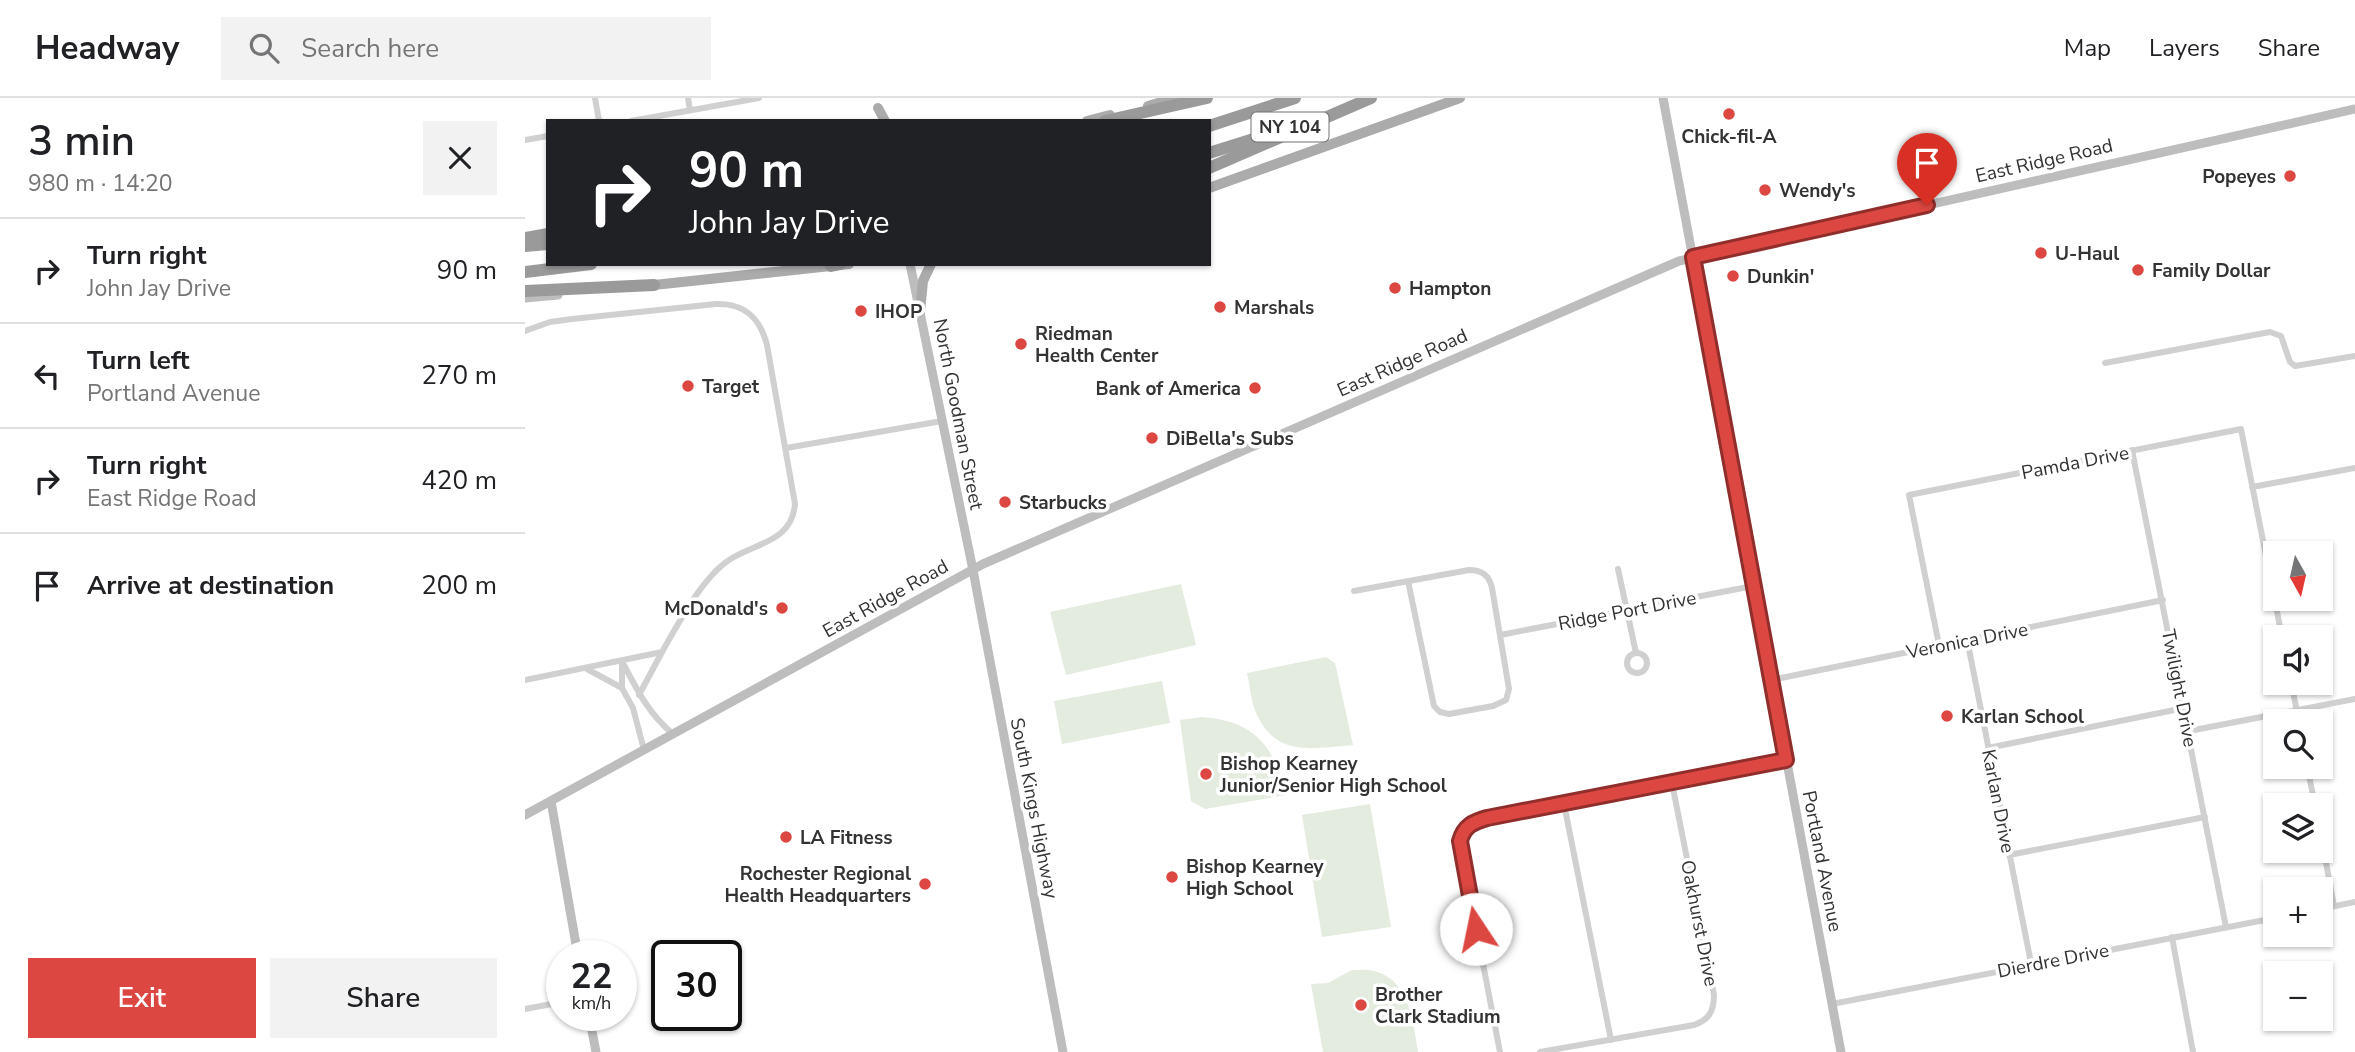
<!DOCTYPE html>
<html lang="en">
<head>
<meta charset="utf-8">
<style>
	:root { --surface:#fff; --page:#f2f2f2; --text:#202124; --muted:#757577; --line:#e0e0e0; --accent:#dd4742 }
	body { margin:0; font-family:"Nunito Sans",sans-serif; background:var(--page); color:var(--text); height:100vh; display:flex; flex-direction:column; font-size:26px; white-space:nowrap }
	* { box-sizing:border-box; margin:0 }
	p { font-size:23px; color:var(--muted) }
	.icon { flex:none; width:38px; height:38px; fill:none; stroke:currentColor; stroke-width:2; stroke-linecap:round; stroke-linejoin:round }
	.map { position:relative; flex:1; overflow:hidden }
	.details { display:flex; flex-direction:column; background:var(--surface); width:525px }
	.details>* { flex:none }
	.guide { position:absolute; left:21px; top:21px; width:665px; height:147px; border-radius:0px; box-shadow:0 2px 5px #0004; background:#202124; color:#fff; overflow:hidden }
	.needle { width:46px; rotate:172deg }
	.fabs { position:absolute; left:1738px; top:443px; display:grid; gap:14px }
	.fabs a { display:grid; place-items:center; width:70px; height:70px; border-radius:0px; background:var(--surface); box-shadow:0 2px 5px #0004; font-size:35px }
	.speed { position:absolute; left:21px; top:842px; display:flex; gap:14px; font-size:35px; font-weight:700; text-align:center }
	.speed>* { display:grid; place-content:center; width:91px; height:91px; border-radius:50%; background:var(--surface); box-shadow:0 2px 5px #0004; line-height:1 }
	.speed small { font-size:18px; font-weight:400 }
	.speed .limit { border:4px solid #111; border-radius:10px; background:#fff; color:#111 }
	.pin { position:absolute; display:grid; place-items:center; width:60px; height:60px; color:#fff; margin:-72px -30px; border-radius:50% 50% 50% 0; rotate:-45deg; box-shadow:0 0 7px #0007 }
	.pin .icon { rotate:45deg }
	.me { position:absolute; width:77px; margin:-38px; rotate:349deg; stroke-linejoin:round; filter:drop-shadow(0 0 5px #0008) }
	.turn { display:flex; align-items:center; gap:24px; height:147px; padding:0 28px; font-size:32px }
	.turn .icon { width:91px; height:91px; stroke-width:2.5 }
	.turn b { display:block; font-size:49px; line-height:60px }
	.round { display:grid; place-items:center; flex:none; width:74px; height:74px; border-radius:0px; background:var(--page) }
	.overview { display:flex; align-items:center; justify-content:space-between; height:119px; padding:0 28px }
	h1 { font-size:42px; font-weight:600; line-height:52px }
	.cta { display:flex; gap:14px; margin-top:auto; padding:14px 28px }
	.cta a { flex:1; height:80px; border-radius:0px; background:var(--accent); color:#fff; font-size:28px; font-weight:600; line-height:80px; text-align:center }
	.cta a+a { background:var(--page); color:var(--text) }
	ul { padding:0; list-style:none }
	li { display:flex; align-items:center; gap:21px; height:105px; padding:0 28px; border-top:2px solid var(--line) }
	li div { flex:1 }
	li b { display:block; font-size:26px }
	li em { font-style:normal }
	header { display:flex; align-items:center; gap:42px; box-sizing:border-box; height:98px; padding:0 35px; background:var(--surface); border-bottom:2px solid var(--line) }
	header strong { font-size:33px }
	nav { display:flex; gap:38px; margin-inline-start:auto; font-size:24px }
	.search { width:490px; height:63px; background:var(--page); display:flex; align-items:center; gap:18px; box-sizing:border-box; padding:0 24px; border-radius:0px; color:var(--muted); font-size:26px }
	main { display:flex; flex:1; min-height:0 }
	.map>svg:first-child { display:block }
</style>
</head>
<body>
<header>
<strong>Headway</strong>
<div class="search"><svg class="icon" aria-label="search" viewBox="0 0 24 24"><circle cx="10" cy="10" r="6"/><path d="M15 15l6 6"/></svg>Search here</div>
<nav><a>Map</a><a>Layers</a><a>Share</a></nav>
</header>
<main>
<section class="details">
<div class="overview"><div><h1>3 min</h1><p>980 m · 14:20</p></div><a class="round"><svg class="icon" aria-label="close" viewBox="0 0 24 24"><path d="M6 6l12 12M18 6L6 18"/></svg></a></div>
<ul>
<li><svg class="icon" aria-label="right" viewBox="0 0 24 24"><path d="M7 20v-9h11M14 6l5 5-5 5"/></svg><div><b>Turn right</b><p>John Jay Drive</p></div><em>90 m</em></li>
<li><svg class="icon" aria-label="left" viewBox="0 0 24 24"><path d="M17 20v-9H6M10 6l-5 5 5 5"/></svg><div><b>Turn left</b><p>Portland Avenue</p></div><em>270 m</em></li>
<li><svg class="icon" aria-label="right" viewBox="0 0 24 24"><path d="M7 20v-9h11M14 6l5 5-5 5"/></svg><div><b>Turn right</b><p>East Ridge Road</p></div><em>420 m</em></li>
<li><svg class="icon" aria-label="arrive" viewBox="0 0 24 24"><path d="M6 21V4h12l-3 4 3 4H6"/></svg><div><b>Arrive at destination</b></div><em>200 m</em></li>
</ul>
<div class="cta"><a>Exit</a><a>Share</a></div>
</section>
<div class="map">
<svg width="1830" height="954" viewBox="0 0 1830 954">
	<rect width="100%" height="100%" fill="#fff"/>
	<!-- green -->
	<g fill="#e4ebdf">
		<path d="M 656,486 L 671,547 L 541,577 L 525,514 Z"/>
		<path d="M 801,559 L 810,565 L 828,647 C 790,650 752,660 732,617 C 726,605 725,588 722,575 Z"/>
		<path d="M 637,583 L 645,625 L 537,646 L 529,603 Z"/>
		<path d="M 677,619 C 729,623 749,647 761,697 L 680,711 L 666,703 L 655,622 Z"/>
		<path d="M 845,706 L 866,829 L 797,839 L 777,717 Z"/>
		<path d="M 827,872 C 834,872 843,871 849,873 C 884,881 888,924 893,954 L 798,954 L 786,886 L 803,885 Z"/>
	</g>
	<g fill="none" stroke-linecap="round" stroke-linejoin="round">
		<!-- street -->
		<g stroke="#d0d0d0" stroke-width="6">
			<path d="M 70,0 L 74,23"/>
			<path d="M 163,0 L 165,12"/>
			<path d="M 106,23 L 234,0"/>
			<path d="M 0,42 L 23,38"/>
			<path d="M 0,233 L 25,224 L 47,221 L 191,206 C 220,205 235,220 242,247 L 270,406 C 267,444 230,445 204,462 C 177,480 153,526 137,554 L 0,582"/>
			<path d="M 1580,265 L 1745,234 L 1756,238 L 1765,264 L 1770,268 L 1830,258"/>
			<path d="M 261,350 L 417,323"/>
			<path d="M 1607,352 L 1701,829"/>
			<path d="M 1727,389 L 1830,370"/>
			<path d="M 1093,471 L 1111,555"/>
			<path d="M 829,493 L 944,472 C 957,472 964,477 967,490 L 984,591 L 981,602 L 968,608 L 924,616 L 915,614 L 909,608 L 883,483"/>
			<path d="M 975,537 L 1228,488"/>
			<path d="M 1442,541 L 1506,865"/>
			<path d="M 1414,547 L 1384,397 L 1716,331 L 1757,539"/>
			<circle cx="1112" cy="565" r="10"/>
			<path d="M 97,564 L 97,590 L 108,610 L 119,652"/>
			<path d="M 99,567 C 113,594 125,617 148,636"/>
			<path d="M 62,571 L 97,590"/>
			<path d="M 1246,582 L 1638,502"/>
			<path d="M 1766,584 L 1774,623"/>
			<path d="M 114,597 L 137,554"/>
			<path d="M 1664,633 L 1830,601"/>
			<path d="M 1463,650 L 1659,610"/>
			<path d="M 1782,668 L 1790,707"/>
			<path d="M 1039,706 L 1086,942"/>
			<path d="M 1796,737 L 1809,808"/>
			<path d="M 1484,757 L 1680,719"/>
			<path d="M 1796,811 L 1830,804"/>
			<path d="M 1647,839 L 1668,954"/>
			<path d="M 1307,906 L 1750,820"/>
			<path d="M 0,911 L 37,904"/>
			<path d="M 975,954 L 937,757 C 934,735 942,725 962,720 L 1261,662"/>
			<path d="M 1015,954 L 1169,927 C 1184,922 1189,913 1189,897 L 1147,685"/>
		</g>
		<!-- secondary -->
		<g stroke="#bdbdbd" stroke-width="9">
			<path d="M 1138,0 L 1316,954"/>
			<path d="M 385,166 L 448,472 L 538,954"/>
			<path d="M 0,200 L 33,197"/>
			<path d="M 26,703 L 53,858"/>
			<path d="M 0,717 L 458,466 L 1154,163 L 1830,11"/>
			<path d="M 64,917 L 71,954"/>
		</g>
		<!-- primary -->
		<g stroke="#ababab" stroke-width="10">
			<path d="M 623,8 L 650,0"/>
			<path d="M 353,10 L 360,23"/>
			<path d="M 562,23 L 585,17"/>
			<path d="M 684,90 L 935,0"/>
			<path d="M 129,187 L 324,166"/>
			<path d="M 395,214 L 398,183 L 406,166"/>
		</g>
		<!-- highway -->
		<g stroke="#9a9a9a" stroke-width="12">
			<path d="M 580,23 L 682,0"/>
			<path d="M 684,28 L 770,0"/>
			<path d="M 684,55 L 764,30"/>
			<path d="M 684,70 L 846,0"/>
			<path d="M 0,140 L 23,136"/>
			<path d="M 0,148 L 23,146"/>
			<path d="M 306,168 L 315,166"/>
			<path d="M 0,174 L 66,166"/>
			<path d="M 0,193 L 129,187"/>
		</g>
	</g>
	<g fill="none" stroke-linecap="round" stroke-linejoin="round">
		<!-- route casing -->
		<g stroke="#902e2b" stroke-width="18">
			<path id="route" d="M 951,831 L 935,743 C 939,728 948,724 962,720 L 1261,662 L 1168,159 L 1402,107"/>
		</g>
		<!-- route -->
		<use href="#route" stroke="#dd4742" stroke-width="12"/>
	</g>
	<!-- markers -->
	<g fill="#dd4742" stroke="#fff" stroke-width="2.5">
		<circle cx="1204" cy="16" r="7"/>
		<circle cx="1765" cy="78" r="7"/>
		<circle cx="1240" cy="92" r="7"/>
		<circle cx="1516" cy="155" r="7"/>
		<circle cx="1613" cy="172" r="7"/>
		<circle cx="1208" cy="178" r="7"/>
		<circle cx="870" cy="190" r="7"/>
		<circle cx="695" cy="209" r="7"/>
		<circle cx="336" cy="213" r="7"/>
		<circle cx="496" cy="246" r="7"/>
		<circle cx="163" cy="288" r="7"/>
		<circle cx="730" cy="290" r="7"/>
		<circle cx="627" cy="340" r="7"/>
		<circle cx="480" cy="404" r="7"/>
		<circle cx="257" cy="510" r="7"/>
		<circle cx="1422" cy="618" r="7"/>
		<circle cx="681" cy="676" r="7"/>
		<circle cx="261" cy="739" r="7"/>
		<circle cx="647" cy="779" r="7"/>
		<circle cx="400" cy="786" r="7"/>
		<circle cx="836" cy="907" r="7"/>
	</g>
	<g text-anchor="middle" stroke-width="7" stroke-linejoin="round" paint-order="stroke">
		<!-- shield labels -->
		<rect fill="#fff" stroke="#707070" stroke-width="2" x="726.5" y="14.5" width="77" height="29" rx="5"/>
		<g font-size="18" font-weight="bold" fill="#333">
			<text x="765" y="35">NY 104</text>
		</g>
		<!-- poi labels -->
		<g font-size="19" font-weight="bold" fill="#333" stroke="#fff" text-anchor="start">
			<text x="1204" y="45" text-anchor="middle">Chick-fil-A</text>
			<text x="1751" y="85" text-anchor="end">Popeyes</text>
			<text x="1254" y="99">Wendy's</text>
			<text x="1530" y="162">U-Haul</text>
			<text x="1627" y="179">Family Dollar</text>
			<text x="1222" y="185">Dunkin'</text>
			<text x="884" y="197">Hampton</text>
			<text x="709" y="216">Marshals</text>
			<text x="350" y="220">IHOP</text>
			<text x="510" y="242">Riedman<tspan x="510" dy="22">Health Center</tspan></text>
			<text x="177" y="295">Target</text>
			<text x="716" y="297" text-anchor="end">Bank of America</text>
			<text x="641" y="347">DiBella's Subs</text>
			<text x="494" y="411">Starbucks</text>
			<text x="243" y="517" text-anchor="end">McDonald's</text>
			<text x="1436" y="625">Karlan School</text>
			<text x="695" y="672">Bishop Kearney<tspan x="695" dy="22">Junior/Senior High School</tspan></text>
			<text x="275" y="746">LA Fitness</text>
			<text x="661" y="775">Bishop Kearney<tspan x="661" dy="22">High School</tspan></text>
			<text x="386" y="782" text-anchor="end">Rochester Regional<tspan x="386" dy="22">Health Headquarters</tspan></text>
			<text x="850" y="903">Brother<tspan x="850" dy="22">Clark Stadium</tspan></text>
		</g>
		<!-- street labels -->
		<g font-size="19" fill="#333" stroke="#fff">
			<text transform="translate(1519 62) rotate(-13)" y="7">East Ridge Road</text>
			<text transform="translate(877 264) rotate(-24)" y="7">East Ridge Road</text>
			<text transform="translate(434 316) rotate(79)" y="7">North Goodman Street</text>
			<text transform="translate(1550 364) rotate(-11)" y="7">Pamda Drive</text>
			<text transform="translate(360 500) rotate(-29)" y="7">East Ridge Road</text>
			<text transform="translate(1102 512) rotate(-11)" y="7">Ridge Port Drive</text>
			<text transform="translate(1442 542) rotate(-11)" y="7">Veronica Drive</text>
			<text transform="translate(1655 590) rotate(79)" y="7">Twilight Drive</text>
			<text transform="translate(1474 703) rotate(79)" y="7">Karlan Drive</text>
			<text transform="translate(510 710) rotate(79)" y="7">South Kings Highway</text>
			<text transform="translate(1298 763) rotate(79)" y="7">Portland Avenue</text>
			<text transform="translate(1175 825) rotate(79)" y="7">Oakhurst Drive</text>
			<text transform="translate(1528 862) rotate(-11)" y="7">Dierdre Drive</text>
		</g>
	</g>
</svg>
<div class="fabs">
<a><svg class="needle" viewBox="-14 -14 28 28"><path d="M0-13l5 13h-10z" fill="#e53935"/><path d="M0 13l5-13h-10z" fill="#757577"/></svg></a>
<a><svg class="icon" aria-label="sound" viewBox="0 0 24 24"><path d="M4 9h4l5-4v14l-5-4H4zM17 9q2 3 0 6"/></svg></a>
<a><svg class="icon" aria-label="search" viewBox="0 0 24 24"><circle cx="10" cy="10" r="6"/><path d="M15 15l6 6"/></svg></a>
<a><svg class="icon" aria-label="layers" viewBox="0 0 24 24"><path d="M12 4l9 5-9 5-9-5zM3 14l9 5 9-5"/></svg></a>
<a>+</a>
<a>−</a>
</div>
<div class="speed"><div>22<small>km/h</small></div><div class="limit">30</div></div>
<div class="pin" style="left:1402px;top:107px;background:#d93025"><svg class="icon" aria-label="arrive" viewBox="0 0 24 24"><path d="M6 21V4h12l-3 4 3 4H6"/></svg></div>
<svg class="me" style="left:951px;top:831px" viewBox="-20 -20 40 40"><circle r="19" fill="#fff"/><path d="M0-13L10 11 0 6-10 11z" fill="#dd4742"/></svg>
<div class="guide">
<div class="turn"><svg class="icon" aria-label="right" viewBox="0 0 24 24"><path d="M7 20v-9h11M14 6l5 5-5 5"/></svg><div><b>90 m</b>John Jay Drive</div></div>
</div>
</div>
</main>
</body>
</html>
